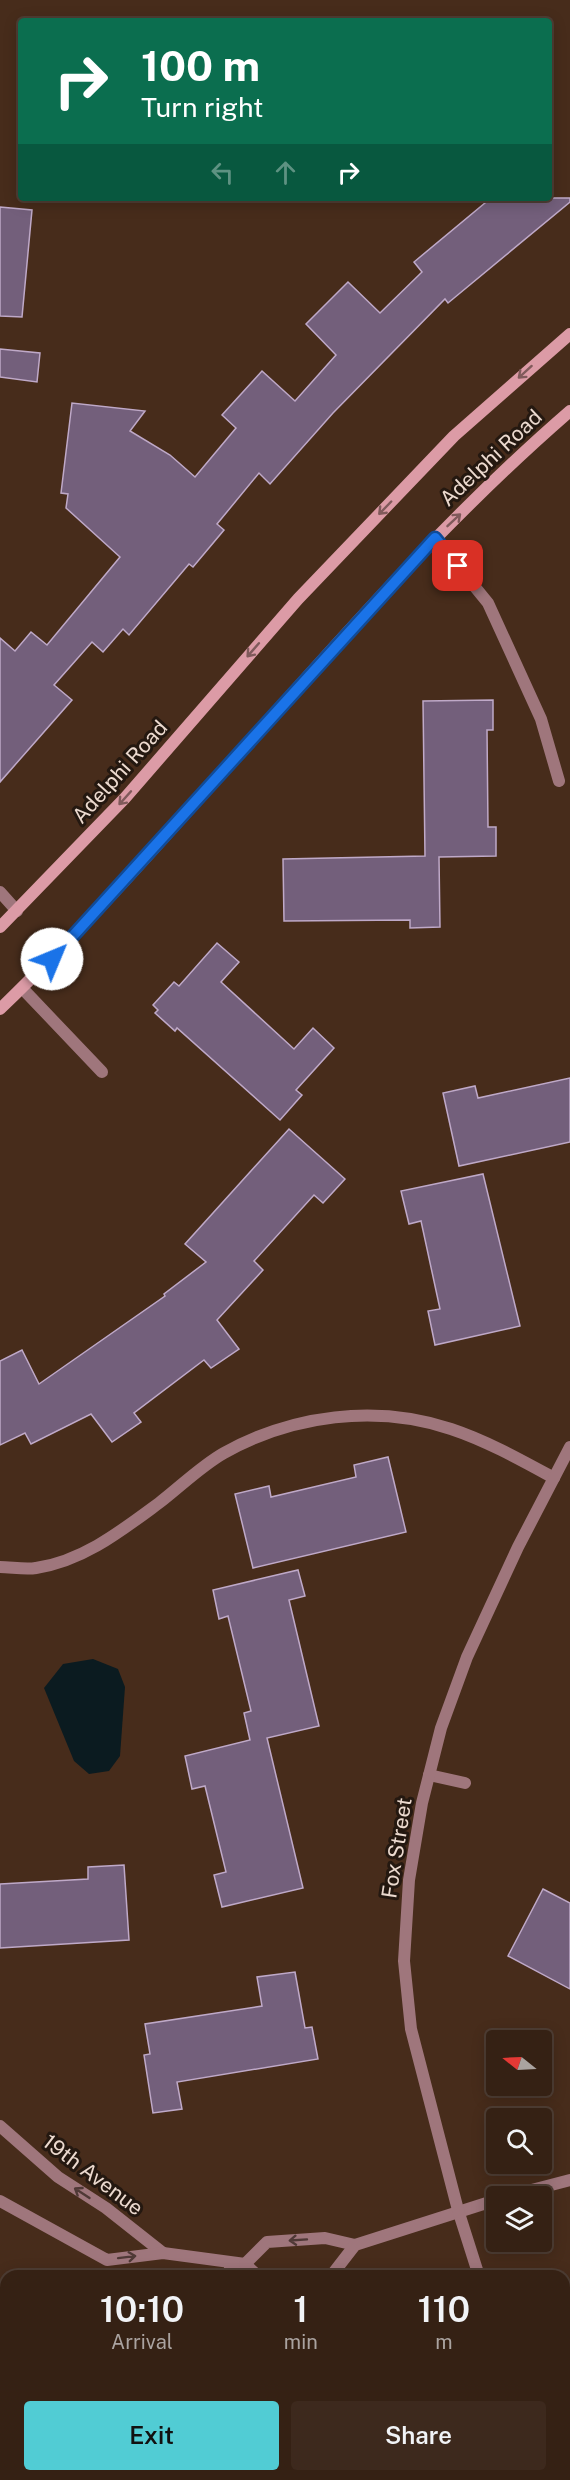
<!DOCTYPE html>
<html lang="en">
<head>
<meta charset="utf-8">
<style>
	:root { --surface:#352114; --page:#3d291d; --text:#f1f3f6; --muted:#aaa3a0; --line:#4f3e34; --accent:#51ccd4 }
	body { margin:0; font-family:"Public Sans",sans-serif; background:var(--page); color:var(--text); height:100vh; display:flex; flex-direction:column; font-size:22px; white-space:nowrap }
	* { box-sizing:border-box; margin:0 }
	p { font-size:20px; color:var(--muted) }
	.icon { flex:none; width:33px; height:33px; fill:none; stroke:currentColor; stroke-width:2; stroke-linecap:round; stroke-linejoin:round }
	.map { position:relative; flex:1; overflow:hidden }
	.side { position:absolute; left:0px; top:2270px; width:570px; height:212px; display:flex; flex-direction:column; background:var(--surface); border-radius:18px 18px 0 0; box-shadow:0 3px 15px #0003,0 0 0 2px var(--line) }
	.side>* { flex:none }
	.banner { position:absolute; left:18px; top:18px; width:534px; height:183px; border-radius:6px; box-shadow:0 3px 15px #0003,0 0 0 2px var(--line); background:#0b6e4f; color:#fff; overflow:hidden }
	.needle { width:39px; rotate:288deg }
	.controls { position:absolute; left:486px; top:2030px; display:grid; gap:12px }
	.controls a { display:grid; place-items:center; width:66px; height:66px; border-radius:6px; background:var(--surface); box-shadow:0 3px 15px #0003,0 0 0 2px var(--line); font-size:30px }
	.pin { position:absolute; display:grid; place-items:center; width:51px; height:51px; color:#fff; margin:-26px; border-radius:12px; box-shadow:0 3px 9px #0006 }
	.me { position:absolute; width:66px; margin:-33px; rotate:45deg; stroke-linejoin:round; filter:drop-shadow(0 0 4px #0008) }
	.turn { display:flex; align-items:center; gap:21px; height:126px; padding:0 24px; font-size:27px }
	.turn .icon { width:78px; height:78px; stroke-width:2.5 }
	.turn b { display:block; font-size:42px; line-height:51px }
	.lanes { display:flex; align-items:center; height:57px; padding:0 24px; background:#0003; justify-content:center; gap:30px; direction:ltr }
	.lanes .off { opacity:.35 }
	.eta { display:flex; justify-content:space-evenly; align-items:center; height:102px; text-align:center }
	.eta b { font-size:36px; font-weight:600; line-height:42px }
	.cta { display:flex; gap:12px; margin-top:auto; padding:12px 24px }
	.cta a { flex:1; height:69px; border-radius:6px; background:var(--accent); color:#111; font-size:24px; font-weight:600; line-height:69px; text-align:center }
	.cta a+a { background:var(--page); color:var(--text) }
	.map>svg:first-child { display:block }
</style>
</head>
<body>
<div class="map">
<svg width="570" height="2480" viewBox="0 0 570 2480">
	<rect width="100%" height="100%" fill="#472c1b"/>
	<!-- water -->
	<path fill="#0b1b20" d="M 93,1659 L 118,1669 L 125,1687 L 120,1756 L 109,1771 L 89,1774 L 74,1761 L 44,1688 L 63,1664 Z"/>
	<!-- building -->
	<g fill="#735f7b" stroke="#bfa9c8" stroke-width="1.5">
		<path d="M 491,198 L 570,198 L 570,202 L 448,303 L 445,299 L 333,413 L 270,484 L 259,473 L 217,524 L 224,530 L 193,567 L 189,564 L 129,635 L 123,629 L 103,652 L 92,642 L 54,685 L 72,700 L 0,782 L 0,638 L 15,651 L 31,632 L 47,645 L 120,557 L 66,508 L 68,494 L 61,493 L 72,403 L 145,411 L 130,431 L 170,455 L 195,477 L 236,428 L 222,415 L 262,371 L 295,401 L 336,355 L 306,324 L 348,282 L 380,313 L 422,272 L 414,262 Z"/>
		<path d="M 0,207 L 32,210 L 22,317 L 0,316 Z"/>
		<path d="M 0,349 L 40,353 L 37,382 L 0,377 Z"/>
		<path d="M 493,700 L 493,730 L 487,730 L 488,827 L 496,827 L 496,856 L 439,857 L 440,927 L 410,928 L 410,920 L 284,921 L 283,859 L 425,856 L 423,701 Z"/>
		<path d="M 217,943 L 239,962 L 221,982 L 294,1049 L 313,1028 L 334,1048 L 296,1090 L 302,1095 L 280,1120 L 177,1028 L 175,1031 L 155,1013 L 158,1010 L 153,1005 L 174,982 L 179,986 Z"/>
		<path d="M 570,1078 L 570,1142 L 459,1166 L 443,1093 L 475,1086 L 478,1098 Z"/>
		<path d="M 289,1129 L 345,1179 L 323,1203 L 314,1195 L 254,1261 L 263,1270 L 217,1320 L 239,1349 L 211,1368 L 204,1360 L 134,1413 L 141,1422 L 112,1442 L 91,1414 L 31,1444 L 25,1433 L 0,1445 L 0,1361 L 22,1350 L 39,1384 L 165,1296 L 164,1294 L 206,1262 L 185,1244 Z"/>
		<path d="M 483,1174 L 520,1326 L 435,1345 L 428,1311 L 440,1309 L 421,1221 L 409,1224 L 401,1191 Z"/>
		<path d="M 388,1457 L 406,1532 L 253,1568 L 235,1494 L 269,1486 L 271,1497 L 356,1477 L 354,1465 Z"/>
		<path d="M 298,1570 L 305,1596 L 289,1600 L 319,1726 L 267,1738 L 303,1888 L 222,1907 L 214,1875 L 226,1872 L 205,1786 L 192,1789 L 185,1756 L 250,1740 L 244,1713 L 251,1711 L 228,1616 L 219,1619 L 213,1590 Z"/>
		<path d="M 124,1865 L 129,1940 L 0,1948 L 0,1884 L 88,1879 L 88,1867 Z"/>
		<path d="M 543,1889 L 570,1903 L 570,1989 L 508,1956 Z"/>
		<path d="M 295,1972 L 305,2028 L 312,2027 L 318,2059 L 177,2082 L 182,2109 L 153,2113 L 144,2055 L 150,2054 L 145,2024 L 262,2006 L 257,1977 Z"/>
	</g>
	<g fill="none" stroke-linecap="round" stroke-linejoin="round">
		<!-- lane -->
		<g stroke="#9f767c" stroke-width="12">
			<path d="M 435,538 L 488,603 L 541,719 L 559,781"/>
			<path d="M 22,988 L 102,1072"/>
			<path d="M 0,1567 C 11,1567 25,1570 36,1568 C 83,1561 121,1531 159,1503 C 180,1487 201,1466 224,1453 C 292,1415 376,1404 451,1429 C 487,1441 521,1460 554,1478"/>
			<path d="M 429,1775 L 465,1783"/>
			<path d="M 230,2264 L 230,2276"/>
			<path d="M 516,2477 L 544,2480"/>
		</g>
		<!-- street -->
		<g stroke="#9f767c" stroke-width="12">
			<path d="M 0,892 L 17,911"/>
			<path d="M 0,2126 L 58,2177 L 106,2208 L 163,2253"/>
			<path d="M 509,2196 L 570,2180"/>
			<path d="M 0,2201 L 107,2260 L 163,2253 L 245,2264 L 258,2276"/>
			<path d="M 245,2264 L 267,2242 L 325,2238 L 355,2245"/>
			<path d="M 331,2276 L 355,2245 L 496,2200"/>
			<path d="M 479,2276 L 458,2210 L 411,2029 L 404,1961 L 409,1880 L 422,1803 L 441,1728 L 467,1657 L 518,1547 L 570,1447"/>
			<path d="M 516,2475 L 516,2480"/>
		</g>
		<!-- secondary -->
		<g stroke="#dc9ba6" stroke-width="12">
			<path d="M 0,927 L 125,798 L 298,599 L 454,436 L 570,334"/>
			<path d="M 0,1009 C 198,818 361,592 570,411"/>
		</g>
	</g>
	<!-- one-way arrows -->
	<defs><path id="oneway-shaft" d="M-6 0H5M1.5-3L5.5 0L1.5 3" fill="none" stroke-width="1.6" stroke-linecap="round" stroke-linejoin="round" transform="scale(1.5)"/></defs>
	<g stroke="#805a5b">
		<use href="#oneway-shaft" transform="translate(525 372) rotate(138)"/>
		<use href="#oneway-shaft" transform="translate(385 508) rotate(134)"/>
		<use href="#oneway-shaft" transform="translate(454 520) rotate(-43)"/>
		<use href="#oneway-shaft" transform="translate(253 650) rotate(131)"/>
		<use href="#oneway-shaft" transform="translate(125 798) rotate(132)"/>
	</g>
	<g stroke="#4f3936">
		<use href="#oneway-shaft" transform="translate(82 2193) rotate(-147)"/>
		<use href="#oneway-shaft" transform="translate(298 2240) rotate(176)"/>
		<use href="#oneway-shaft" transform="translate(127 2257) rotate(-7)"/>
	</g>
	<g fill="none" stroke-linecap="round" stroke-linejoin="round">
		<!-- route casing -->
		<g stroke="#114b97" stroke-width="15">
			<path id="route" d="M 52,959 L 435,538 L 458,566"/>
		</g>
		<!-- route -->
		<use href="#route" stroke="#1a73e8" stroke-width="10"/>
	</g>
	<g text-anchor="middle" stroke-width="6" stroke-linejoin="round" paint-order="stroke">
		<!-- street labels -->
		<g font-size="21" fill="#ecdacf" stroke="#241810">
			<text transform="translate(491 458) rotate(-43)" y="7">Adelphi Road</text>
			<text transform="translate(120 772) rotate(-48)" y="7">Adelphi Road</text>
			<text transform="translate(397 1848) rotate(-81)" y="7">Fox Street</text>
			<text transform="translate(93 2175) rotate(37)" y="7">19th Avenue</text>
		</g>
	</g>
</svg>
<div class="controls">
<a><svg class="needle" viewBox="-14 -14 28 28"><path d="M0-13l5 13h-10z" fill="#e53935"/><path d="M0 13l5-13h-10z" fill="#aaa3a0"/></svg></a>
<a><svg class="icon" aria-label="search" viewBox="0 0 24 24"><circle cx="10" cy="10" r="6"/><path d="M15 15l6 6"/></svg></a>
<a><svg class="icon" aria-label="layers" viewBox="0 0 24 24"><path d="M12 4l9 5-9 5-9-5zM3 14l9 5 9-5"/></svg></a>
</div>
<div class="pin" style="left:458px;top:566px;background:#d93025"><svg class="icon" aria-label="arrive" viewBox="0 0 24 24"><path d="M6 21V4h12l-3 4 3 4H6"/></svg></div>
<svg class="me" style="left:52px;top:959px" viewBox="-20 -20 40 40"><circle r="19" fill="#fff"/><path d="M0-13L10 11 0 6-10 11z" fill="#1a73e8"/></svg>
<div class="banner">
<div class="turn"><svg class="icon" aria-label="right" viewBox="0 0 24 24"><path d="M7 20v-9h11M14 6l5 5-5 5"/></svg><div><b>100 m</b>Turn right</div></div>
<div class="lanes"><svg class="icon off" aria-label="left" viewBox="0 0 24 24"><path d="M17 20v-9H6M10 6l-5 5 5 5"/></svg><svg class="icon off" aria-label="ahead" viewBox="0 0 24 24"><path d="M12 20V5M6 11l6-6 6 6"/></svg><svg class="icon" aria-label="right" viewBox="0 0 24 24"><path d="M7 20v-9h11M14 6l5 5-5 5"/></svg></div>
</div>
<section class="side">
<div class="eta">
<div><b>10:10</b><p>Arrival</p></div>
<div><b>1</b><p>min</p></div>
<div><b>110</b><p>m</p></div>
</div>
<div class="cta"><a>Exit</a><a>Share</a></div>
</section>
</div>
</body>
</html>
